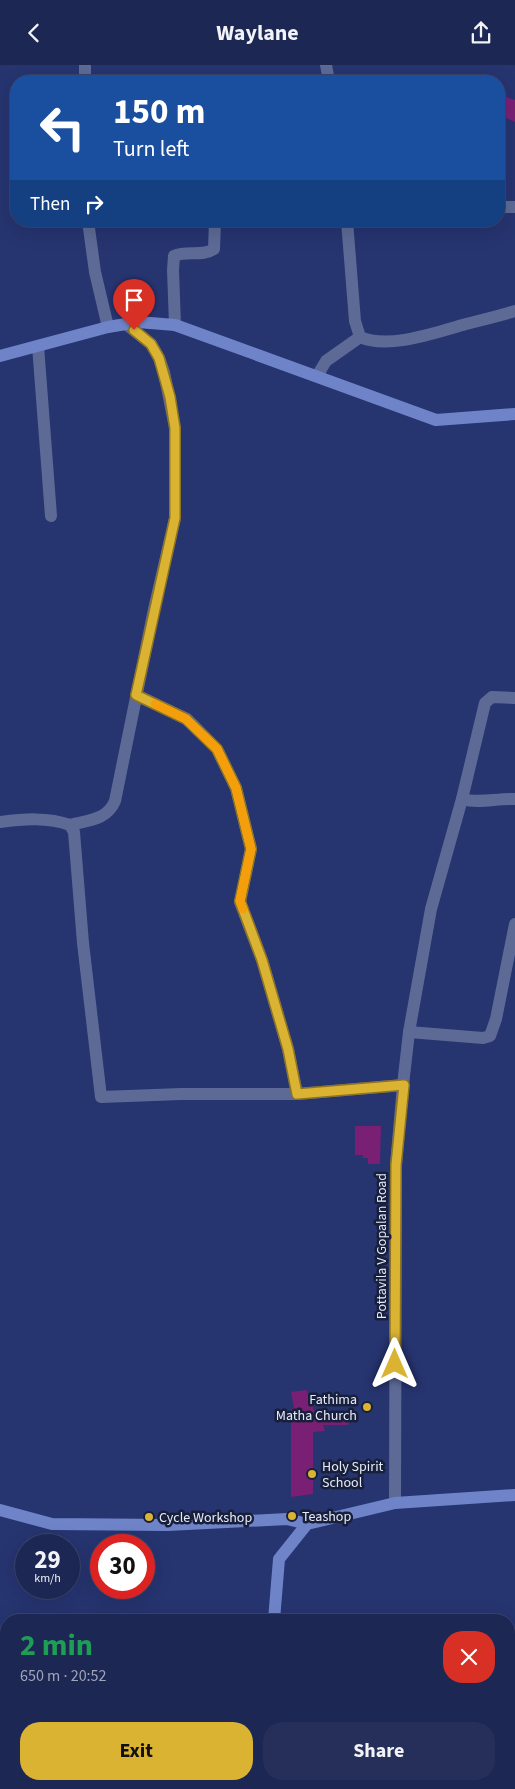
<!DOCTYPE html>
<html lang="en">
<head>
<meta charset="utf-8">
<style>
	:root { --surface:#1c2754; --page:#252f5a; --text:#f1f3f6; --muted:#a0a5b8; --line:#3a446b; --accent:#dbb333 }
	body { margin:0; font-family:"Source Sans 3",sans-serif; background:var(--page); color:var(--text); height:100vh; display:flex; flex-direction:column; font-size:19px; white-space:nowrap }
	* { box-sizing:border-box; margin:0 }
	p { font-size:16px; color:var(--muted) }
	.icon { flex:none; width:28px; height:28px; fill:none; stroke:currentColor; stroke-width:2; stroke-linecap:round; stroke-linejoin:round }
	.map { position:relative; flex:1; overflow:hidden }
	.panel { position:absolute; left:0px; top:1549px; width:515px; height:176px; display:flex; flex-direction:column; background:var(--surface); border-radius:20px 20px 0 0; box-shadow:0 5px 20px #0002,0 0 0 1px var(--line) }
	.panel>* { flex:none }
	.guide { position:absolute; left:10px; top:10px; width:495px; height:152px; border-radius:20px; box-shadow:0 5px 20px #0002,0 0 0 1px var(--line); background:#1a4fa0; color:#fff; overflow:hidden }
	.speed { position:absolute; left:15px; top:1469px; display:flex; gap:10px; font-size:25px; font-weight:700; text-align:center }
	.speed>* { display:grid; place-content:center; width:65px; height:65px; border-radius:50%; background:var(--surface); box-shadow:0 5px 20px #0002,0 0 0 1px var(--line); line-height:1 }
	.speed small { font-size:12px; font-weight:400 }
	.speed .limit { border:8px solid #d22; background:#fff; color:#111 }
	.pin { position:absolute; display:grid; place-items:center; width:42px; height:42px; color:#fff; margin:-51px -21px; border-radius:50% 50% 50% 0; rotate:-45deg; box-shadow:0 0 5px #0007 }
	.pin .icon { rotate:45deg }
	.me { position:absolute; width:55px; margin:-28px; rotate:0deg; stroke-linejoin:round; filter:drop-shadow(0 0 4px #0008) }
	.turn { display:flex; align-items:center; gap:18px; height:105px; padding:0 20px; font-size:22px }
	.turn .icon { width:65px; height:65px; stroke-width:2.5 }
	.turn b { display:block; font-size:35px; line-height:42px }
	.then { display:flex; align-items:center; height:48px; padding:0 20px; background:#0003; gap:10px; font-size:19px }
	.round { display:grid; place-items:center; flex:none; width:52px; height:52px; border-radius:20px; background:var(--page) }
	.overview { display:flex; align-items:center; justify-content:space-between; height:85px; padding:0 20px }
	h1 { font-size:30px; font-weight:700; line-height:38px; color:#1e9e55 }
	.cta { display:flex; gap:10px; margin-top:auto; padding:10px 20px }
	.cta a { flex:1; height:58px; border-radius:20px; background:var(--accent); color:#111; font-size:20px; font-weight:700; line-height:58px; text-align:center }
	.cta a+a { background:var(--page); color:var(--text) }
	header { display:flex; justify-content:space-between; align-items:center; height:65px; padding:0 20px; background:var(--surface); font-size:22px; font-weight:700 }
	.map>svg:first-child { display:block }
</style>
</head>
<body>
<header><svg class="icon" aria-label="back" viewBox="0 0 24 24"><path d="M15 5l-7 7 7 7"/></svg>Waylane<svg class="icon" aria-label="share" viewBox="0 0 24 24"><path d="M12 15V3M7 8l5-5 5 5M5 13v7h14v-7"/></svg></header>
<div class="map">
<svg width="515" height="1724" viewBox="0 0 515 1724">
	<rect width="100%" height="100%" fill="#263470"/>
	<!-- building -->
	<g fill="#792074">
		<path d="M 499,29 L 515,35 L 515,57 L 499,50 Z"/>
		<path d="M 355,1061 L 381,1061 L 380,1099 L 368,1099 L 368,1093 L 363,1093 L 363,1090 L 355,1090 Z"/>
		<path d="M 307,1325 L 308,1330 L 313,1331 L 313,1345 L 326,1344 L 326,1350 L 349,1358 L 348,1360 L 323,1360 L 325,1366 L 313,1367 L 313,1429 L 291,1432 L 291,1344 L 294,1343 L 291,1327 Z"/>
	</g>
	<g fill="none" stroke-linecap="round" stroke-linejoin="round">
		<!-- street -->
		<g stroke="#5d6a96" stroke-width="12">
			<path d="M 326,0 L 329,16"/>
			<path d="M 85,16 L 85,0"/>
			<path d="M 499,142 L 515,142"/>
			<path d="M 88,156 L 95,207 L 108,262"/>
			<path d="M 347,156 L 355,256 L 360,272 C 389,285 437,267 466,259 C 482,255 499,251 515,246"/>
			<path d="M 175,260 L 173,205 L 174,191 C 187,185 202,192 214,184 L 215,156"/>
			<path d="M 38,281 L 51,451"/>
			<path d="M 317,311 L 326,296 L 360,272"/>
			<path d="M 136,630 L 187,654 L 217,684 L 236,723 L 251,784 L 240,837 L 262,895 L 288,984 L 297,1029"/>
			<path d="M 462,734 C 479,739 497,733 515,734"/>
			<path d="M 0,757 C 23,754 48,752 70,760 L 74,767 L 83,878 L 101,1032 L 181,1029 L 297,1029 L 403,1020"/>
			<path d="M 70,760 C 89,755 107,755 115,736 L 154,544 L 175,453 L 175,363 L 164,307 L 159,293 L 151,279 L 126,259"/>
			<path d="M 409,967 L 483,973 L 490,971 L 496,954 L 515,859"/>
			<path d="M 395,1438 L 396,1099 L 403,1020 L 409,967 L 431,844 L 462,734 L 485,638 L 492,632 L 515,633"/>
			<path d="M 509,1658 L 515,1658"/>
			<path d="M 0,1708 L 6,1709"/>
			<path d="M 144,1719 L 178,1724"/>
			<path d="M 462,1724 L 464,1719"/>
		</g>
		<!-- secondary -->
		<g stroke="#6f84c8" stroke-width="12">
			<path d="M 0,291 L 108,262 L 138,257 L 175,260 L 436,355 L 515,349"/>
			<path d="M 0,1445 L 52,1459 L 168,1460 L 287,1454 L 307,1459"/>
			<path d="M 274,1555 L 279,1494 L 307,1459 L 395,1438 L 515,1430"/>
			<path d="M 255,1724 L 256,1719"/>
		</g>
	</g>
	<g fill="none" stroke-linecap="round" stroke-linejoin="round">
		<!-- route casing -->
		<g stroke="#8e7421" stroke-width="12">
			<path id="route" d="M 134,265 L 151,279 L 159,293 L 170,332 L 175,363 L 175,453 L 136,630 L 186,654 L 217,684 L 236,723 L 251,784 L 240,836 L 262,895 L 288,984 L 297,1029 L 404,1020 L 396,1100 L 395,1299"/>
		</g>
		<!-- route -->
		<use href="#route" stroke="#dbb333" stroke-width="9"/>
		<!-- slow -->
		<path stroke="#f59e0b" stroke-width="9" d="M 155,639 L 186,654 L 217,684 L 236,723 L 251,784 L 240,836 L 243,844"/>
	</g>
	<!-- markers -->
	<g fill="#dbb333" stroke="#181f3a" stroke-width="2">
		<circle cx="367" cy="1342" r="5"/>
		<circle cx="312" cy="1409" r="5"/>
		<circle cx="292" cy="1451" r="5"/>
		<circle cx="149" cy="1452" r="5"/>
	</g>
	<g text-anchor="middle" stroke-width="5" stroke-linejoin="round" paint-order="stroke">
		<!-- street labels -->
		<g font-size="14" fill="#e5ebfa" stroke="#181f3a">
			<text transform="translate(381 1181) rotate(-90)" y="5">Pottavila V Gopalan Road</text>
		</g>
		<!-- poi labels -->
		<g font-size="14" fill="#e5ebfa" stroke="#181f3a" text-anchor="start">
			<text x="357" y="1339" text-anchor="end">Fathima<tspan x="357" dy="16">Matha Church</tspan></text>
			<text x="322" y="1406">Holy Spirit<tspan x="322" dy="16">School</tspan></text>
			<text x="302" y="1456">Teashop</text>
			<text x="159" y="1457">Cycle Workshop</text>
		</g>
	</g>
</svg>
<div class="speed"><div>29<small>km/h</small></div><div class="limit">30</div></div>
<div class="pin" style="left:134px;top:265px;background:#d93025"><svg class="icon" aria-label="arrive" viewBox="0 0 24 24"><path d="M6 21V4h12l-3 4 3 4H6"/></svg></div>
<svg class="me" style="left:395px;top:1299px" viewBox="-20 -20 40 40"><path d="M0-17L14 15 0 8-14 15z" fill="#dbb333" stroke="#fff" stroke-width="4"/></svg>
<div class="guide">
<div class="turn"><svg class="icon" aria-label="left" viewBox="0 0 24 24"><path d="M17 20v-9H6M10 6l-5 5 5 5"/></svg><div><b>150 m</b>Turn left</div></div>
<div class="then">Then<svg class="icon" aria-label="right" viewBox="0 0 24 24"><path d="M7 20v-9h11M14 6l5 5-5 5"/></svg></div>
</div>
<section class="panel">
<div class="overview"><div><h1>2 min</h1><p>650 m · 20:52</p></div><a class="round" style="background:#d93025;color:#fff"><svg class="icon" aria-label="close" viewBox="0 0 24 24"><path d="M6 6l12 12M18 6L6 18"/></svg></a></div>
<div class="cta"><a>Exit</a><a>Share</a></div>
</section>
</div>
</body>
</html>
